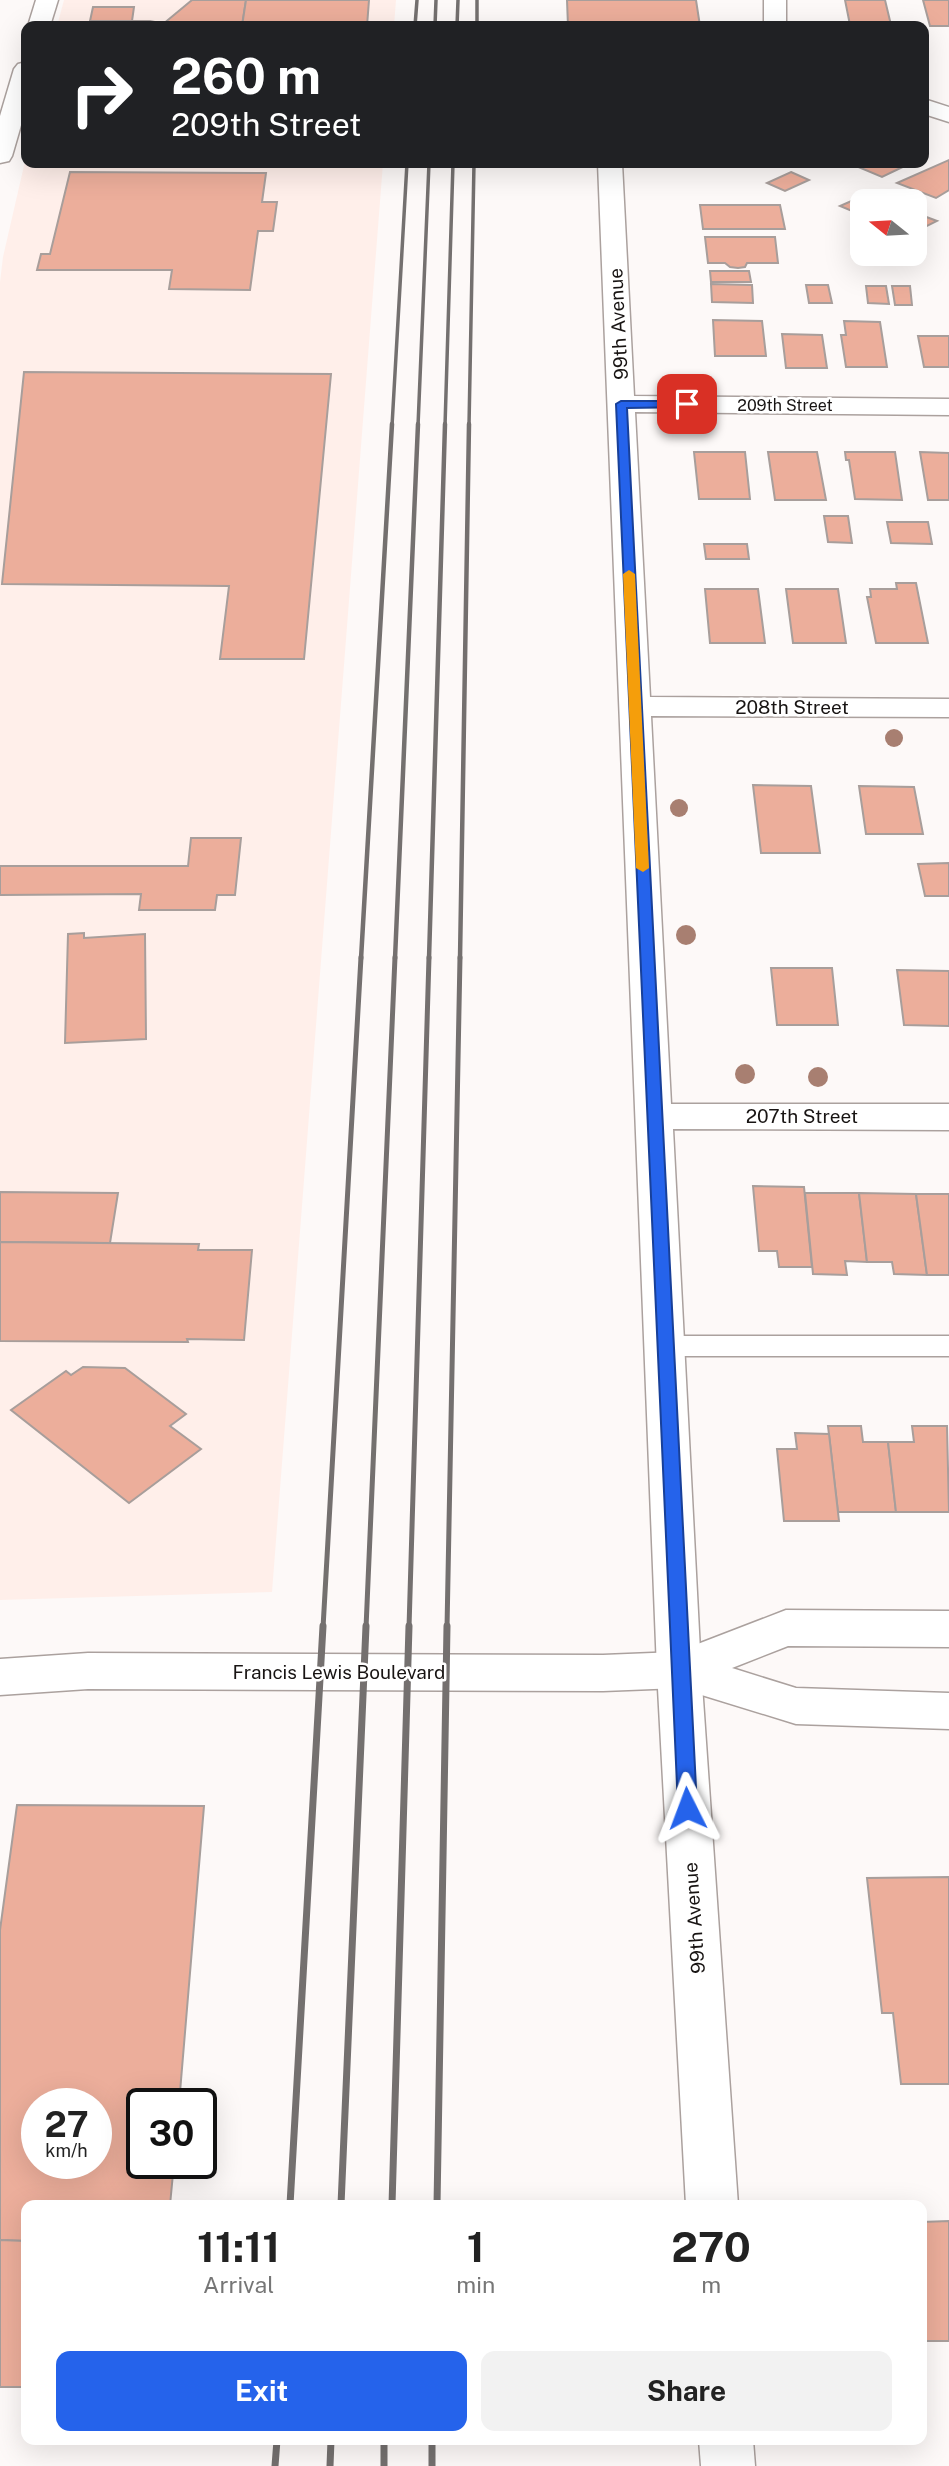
<!DOCTYPE html>
<html lang="en">
<head>
<meta charset="utf-8">
<style>
	:root { --surface:#fff; --page:#f2f2f2; --text:#222; --muted:#767676; --accent:#2563eb }
	body { margin:0; font-family:"Public Sans",sans-serif; background:var(--page); color:var(--text); height:100vh; display:flex; flex-direction:column; font-size:26px; white-space:nowrap }
	* { box-sizing:border-box; margin:0 }
	p { font-size:23px; color:var(--muted) }
	.icon { flex:none; width:38px; height:38px; fill:none; stroke:currentColor; stroke-width:2; stroke-linecap:round; stroke-linejoin:round }
	.map { position:relative; flex:1; overflow:hidden }
	.side { position:absolute; left:21px; top:2200px; width:906px; height:245px; display:flex; flex-direction:column; background:var(--surface); border-radius:14px; box-shadow:0 7px 28px #0002 }
	.side>* { flex:none }
	.top-card { position:absolute; left:21px; top:21px; width:908px; height:147px; border-radius:14px; box-shadow:0 7px 28px #0002; background:#202124; color:#fff; overflow:hidden }
	.needle { width:46px; rotate:288deg }
	.fabs { position:absolute; left:850px; top:189px; display:grid; gap:14px }
	.fabs a { display:grid; place-items:center; width:77px; height:77px; border-radius:14px; background:var(--surface); box-shadow:0 7px 28px #0002; font-size:35px }
	.speed { position:absolute; left:21px; top:2088px; display:flex; gap:14px; font-size:35px; font-weight:700; text-align:center }
	.speed>* { display:grid; place-content:center; width:91px; height:91px; border-radius:50%; background:var(--surface); box-shadow:0 7px 28px #0002; line-height:1 }
	.speed small { font-size:18px; font-weight:400 }
	.speed .limit { border:4px solid #111; border-radius:10px; background:#fff; color:#111 }
	.pin { position:absolute; display:grid; place-items:center; width:60px; height:60px; color:#fff; margin:-30px; border-radius:14px; box-shadow:0 4px 10px #0006 }
	.me { position:absolute; width:77px; margin:-38px; rotate:357deg; stroke-linejoin:round; filter:drop-shadow(0 0 5px #0008) }
	.turn { display:flex; align-items:center; gap:24px; height:147px; padding:0 35px; font-size:32px }
	.turn .icon { width:91px; height:91px; stroke-width:2.5 }
	.turn b { display:block; font-size:49px; line-height:60px }
	.eta { display:flex; justify-content:space-evenly; align-items:center; height:119px; text-align:center }
	.eta b { font-size:42px; font-weight:700; line-height:49px }
	.cta { display:flex; gap:14px; margin-top:auto; padding:14px 35px }
	.cta a { flex:1; height:80px; border-radius:14px; background:var(--accent); color:#fff; font-size:28px; font-weight:700; line-height:80px; text-align:center }
	.cta a+a { background:var(--page); color:var(--text) }
	.map>svg:first-child { display:block }
</style>
</head>
<body>
<div class="map">
<svg width="949" height="2466" viewBox="0 0 949 2466">
	<rect width="100%" height="100%" fill="#fdf9f8"/>
	<!-- built -->
	<g fill="#ffefea">
		<path d="M 64,0 L 396,0 L 394,26 L 57,26 Z"/>
		<path d="M 26,157 L 26,163 L 383,163 L 272,1592 L 0,1600 L 0,282 L 3,257 Z"/>
	</g>
	<!-- building -->
	<g fill="#ecae9b" stroke="#a89e9b" stroke-width="2" fill-rule="evenodd">
		<path d="M 192,0 L 246,0 L 242,26 L 175,26 L 163,24 Z"/>
		<path d="M 246,0 L 369,0 L 367,26 L 242,26 Z"/>
		<path d="M 567,0 L 696,0 L 700,26 L 568,26 Z"/>
		<path d="M 845,0 L 885,0 L 891,25 L 850,25 Z"/>
		<path d="M 923,0 L 949,0 L 949,26 L 930,26 Z"/>
		<path d="M 93,7 L 134,7 L 132,21 L 90,21 Z"/>
		<path d="M 90,21 L 150,21 L 175,26 L 88,26 Z"/>
		<path d="M 949,160 L 949,190 L 936,198 L 897,183 Z"/>
		<path d="M 849,163 L 911,163 L 882,177 Z"/>
		<path d="M 70,172 L 266,173 L 262,202 L 277,202 L 273,231 L 258,231 L 250,290 L 169,289 L 172,270 L 37,270 L 41,254 L 50,254 Z"/>
		<path d="M 791,172 L 809,180 L 785,191 L 767,183 Z"/>
		<path d="M 867,194 L 879,199 L 876,200 L 879,201 L 863,201 L 863,212 L 859,214 L 840,206 Z"/>
		<path d="M 700,205 L 780,205 L 785,229 L 703,229 Z"/>
		<path d="M 921,215 L 937,221 L 915,232 L 915,218 Z"/>
		<path d="M 705,237 L 775,237 L 778,263 L 747,263 L 745,267 L 738,268 L 730,267 L 725,263 L 708,263 Z"/>
		<path d="M 710,271 L 749,271 L 751,282 L 711,282 Z"/>
		<path d="M 711,284 L 752,285 L 753,303 L 712,302 Z"/>
		<path d="M 806,285 L 828,285 L 832,303 L 809,303 Z"/>
		<path d="M 866,286 L 886,286 L 889,304 L 868,303 Z"/>
		<path d="M 892,286 L 910,286 L 912,305 L 895,305 Z"/>
		<path d="M 713,320 L 762,321 L 766,356 L 715,356 Z"/>
		<path d="M 844,321 L 880,322 L 887,367 L 846,367 L 841,335 L 846,335 Z"/>
		<path d="M 782,334 L 822,335 L 827,368 L 786,368 Z"/>
		<path d="M 918,336 L 949,336 L 949,367 L 924,367 Z"/>
		<path d="M 24,372 L 331,374 L 304,659 L 220,659 L 229,586 L 2,584 Z"/>
		<path d="M 694,452 L 745,452 L 750,499 L 699,499 Z"/>
		<path d="M 768,452 L 817,452 L 826,500 L 775,500 Z"/>
		<path d="M 845,452 L 895,452 L 902,500 L 855,499 L 849,460 L 846,460 Z"/>
		<path d="M 920,452 L 949,453 L 949,500 L 928,500 Z"/>
		<path d="M 824,516 L 848,516 L 852,543 L 828,542 Z"/>
		<path d="M 887,522 L 928,522 L 932,544 L 891,543 Z"/>
		<path d="M 704,544 L 747,544 L 749,559 L 706,559 Z"/>
		<path d="M 896,583 L 916,583 L 928,643 L 876,643 L 867,597 L 871,597 L 870,589 L 897,589 Z"/>
		<path d="M 705,589 L 758,589 L 765,643 L 710,643 Z"/>
		<path d="M 786,589 L 838,589 L 846,643 L 793,643 Z"/>
		<path d="M 753,785 L 811,786 L 820,853 L 761,853 Z"/>
		<path d="M 859,786 L 914,787 L 923,834 L 866,834 Z"/>
		<path d="M 191,838 L 241,838 L 235,895 L 217,895 L 215,910 L 139,910 L 141,894 L 0,895 L 0,866 L 188,866 Z"/>
		<path d="M 949,863 L 949,896 L 925,896 L 918,864 Z"/>
		<path d="M 84,933 L 84,938 L 145,934 L 146,1039 L 65,1043 L 68,934 Z"/>
		<path d="M 771,968 L 832,968 L 838,1025 L 777,1025 Z"/>
		<path d="M 897,970 L 949,971 L 949,1026 L 904,1025 Z"/>
		<path d="M 753,1186 L 804,1187 L 812,1267 L 779,1267 L 777,1251 L 759,1251 Z"/>
		<path d="M 0,1192 L 118,1193 L 110,1243 L 0,1242 Z"/>
		<path d="M 805,1193 L 859,1193 L 867,1262 L 845,1261 L 847,1275 L 813,1274 Z"/>
		<path d="M 859,1193 L 916,1194 L 927,1275 L 894,1274 L 892,1262 L 867,1262 Z"/>
		<path d="M 916,1194 L 949,1194 L 949,1275 L 927,1275 Z"/>
		<path d="M 0,1242 L 199,1244 L 198,1250 L 252,1250 L 244,1340 L 187,1339 L 188,1342 L 0,1341 Z"/>
		<path d="M 83,1367 L 125,1368 L 186,1414 L 170,1426 L 201,1449 L 129,1503 L 11,1410 L 66,1371 L 71,1375 Z"/>
		<path d="M 828,1426 L 861,1426 L 863,1442 L 888,1442 L 896,1512 L 838,1512 Z"/>
		<path d="M 912,1426 L 947,1426 L 949,1512 L 896,1512 L 888,1442 L 914,1442 Z"/>
		<path d="M 795,1433 L 829,1434 L 839,1521 L 784,1521 L 777,1449 L 797,1449 Z"/>
		<path d="M 17,1805 L 204,1806 L 179,2104 L 142,2104 L 142,2163 L 174,2163 L 170,2205 L 26,2205 L 26,2241 L 0,2240 L 0,1930 ZM 37,2104 L 96,2104 L 96,2163 L 37,2163 Z"/>
		<path d="M 949,1877 L 949,2084 L 901,2084 L 893,2013 L 882,2013 L 867,1878 Z"/>
		<path d="M 949,2221 L 949,2341 L 922,2341 L 922,2222 Z"/>
		<path d="M 0,2240 L 26,2241 L 26,2387 L 0,2387 Z"/>
	</g>
	<g fill="none" stroke-linecap="round" stroke-linejoin="round">
		<!-- lane casing -->
		<g stroke="#aba19e" stroke-width="3">
			<path id="lane" d="M 664,1336 L 949,1336 L 949,1356 L 664,1356 L 654,1353 L 650,1346 L 654,1339 Z"/>
		</g>
		<!-- street casing -->
		<g stroke="#aba19e" stroke-width="3">
			<g id="street">
				<rect x="764" y="0" width="22" height="26"/>
				<path d="M 924,99 L 949,107 L 949,122 L 924,114 Z"/>
				<path d="M 598,163 L 622,163 L 634,396 L 949,399 L 949,415 L 635,412 L 650,697 L 949,699 L 949,717 L 651,716 L 671,1104 L 949,1104 L 949,1130 L 673,1129 L 701,1670 L 738,2205 L 686,2205 L 657,1670 Z"/>
				<path d="M 699,2440 L 753,2440 L 755,2466 L 701,2466 Z"/>
			</g>
		</g>
		<!-- primary casing -->
		<g stroke="#aba19e" stroke-width="3">
			<g id="primary">
				<path d="M 36,0 L 58,0 L 50,26 L 28,26 Z"/>
				<path d="M 26,62 L 26,108 L 12,156 L 9,161 L 0,163 L 0,116 L 14,69 L 18,64 Z"/>
				<path d="M 786,1610 L 949,1611 L 949,1647 L 788,1646 L 732,1668 L 796,1688 L 949,1693 L 949,1729 L 796,1724 L 679,1688 L 603,1691 L 88,1689 L 0,1695 L 0,1659 L 88,1653 L 603,1655 L 677,1652 Z"/>
			</g>
		</g>
		<!-- lane -->
		<use href="#lane" fill="#fff" fill-rule="evenodd"/>
		<!-- street -->
		<use href="#street" fill="#fff" fill-rule="evenodd"/>
		<!-- primary -->
		<use href="#primary" fill="#fff" fill-rule="evenodd"/>
		<!-- rail-far3 -->
		<g stroke="#74706f" stroke-width="3.5">
			<path d="M 477,0 L 477,26"/>
			<path d="M 415,26 L 417,0"/>
			<path d="M 435,26 L 436,0"/>
			<path d="M 457,26 L 458,0"/>
			<path d="M 392,426 L 407,163"/>
			<path d="M 418,426 L 429,163"/>
			<path d="M 445,426 L 453,163"/>
			<path d="M 469,426 L 474,163"/>
		</g>
		<!-- rail-far2 -->
		<g stroke="#74706f" stroke-width="4.5">
			<path d="M 361,959 L 392,424"/>
			<path d="M 395,959 L 418,424"/>
			<path d="M 429,959 L 445,424"/>
			<path d="M 460,959 L 469,424"/>
		</g>
		<!-- rail-far1 -->
		<g stroke="#74706f" stroke-width="5">
			<path d="M 323,1628 L 361,957"/>
			<path d="M 366,1628 L 395,957"/>
			<path d="M 409,1628 L 429,957"/>
			<path d="M 447,1628 L 460,957"/>
		</g>
		<!-- rail -->
		<g stroke="#74706f" stroke-width="7">
			<path d="M 290,2205 L 323,1626"/>
			<path d="M 341,2205 L 366,1626"/>
			<path d="M 392,2205 L 409,1626"/>
			<path d="M 437,2205 L 447,1626"/>
			<path d="M 384,2440 L 384,2466"/>
			<path d="M 432,2440 L 432,2466"/>
			<path d="M 275,2466 L 277,2440"/>
			<path d="M 330,2466 L 331,2440"/>
		</g>
	</g>
	<!-- trees -->
	<g fill="#a87f71">
		<circle cx="894" cy="738" r="9"/>
		<circle cx="679" cy="808" r="9"/>
		<circle cx="686" cy="935" r="10"/>
		<circle cx="745" cy="1074" r="10"/>
		<circle cx="818" cy="1077" r="10"/>
	</g>
	<!-- route -->
	<path fill="#2563eb" stroke="#184099" stroke-width="2" d="M 687,401 L 693,404 L 691,407 L 627,408 L 697,1808 L 694,1813 L 687,1816 L 680,1813 L 678,1808 L 616,404 L 621,401 Z"/>
	<!-- slow -->
	<path fill="#f59e0b" d="M 629,570 L 635,574 L 649,868 L 643,872 L 636,868 L 623,574 Z"/>
	<g text-anchor="middle" stroke-width="5" stroke-linejoin="round" paint-order="stroke">
		<!-- far-street labels -->
		<g font-size="16" fill="#181413" stroke="#fff">
			<text x="785" y="411">209th Street</text>
		</g>
		<!-- street labels -->
		<g font-size="19" fill="#181413" stroke="#fff">
			<text transform="translate(618 324) rotate(-93)" y="7">99th Avenue</text>
			<text x="792" y="714">208th Street</text>
			<text x="802" y="1123">207th Street</text>
			<text x="339" y="1679">Francis Lewis Boulevard</text>
			<text transform="translate(694 1918) rotate(-94)" y="7">99th Avenue</text>
		</g>
	</g>
</svg>
<div class="fabs">
<a><svg class="needle" viewBox="-14 -14 28 28"><path d="M0-13l5 13h-10z" fill="#e53935"/><path d="M0 13l5-13h-10z" fill="#767676"/></svg></a>
</div>
<div class="speed"><div>27<small>km/h</small></div><div class="limit">30</div></div>
<div class="pin" style="left:687px;top:404px;background:#d93025"><svg class="icon" aria-label="arrive" viewBox="0 0 24 24"><path d="M6 21V4h12l-3 4 3 4H6"/></svg></div>
<svg class="me" style="left:687px;top:1808px" viewBox="-20 -20 40 40"><path d="M0-17L14 15 0 8-14 15z" fill="#2563eb" stroke="#fff" stroke-width="4"/></svg>
<div class="top-card">
<div class="turn"><svg class="icon" aria-label="right" viewBox="0 0 24 24"><path d="M7 20v-9h11M14 6l5 5-5 5"/></svg><div><b>260 m</b>209th Street</div></div>
</div>
<section class="side">
<div class="eta">
<div><b>11:11</b><p>Arrival</p></div>
<div><b>1</b><p>min</p></div>
<div><b>270</b><p>m</p></div>
</div>
<div class="cta"><a>Exit</a><a>Share</a></div>
</section>
</div>
</body>
</html>
